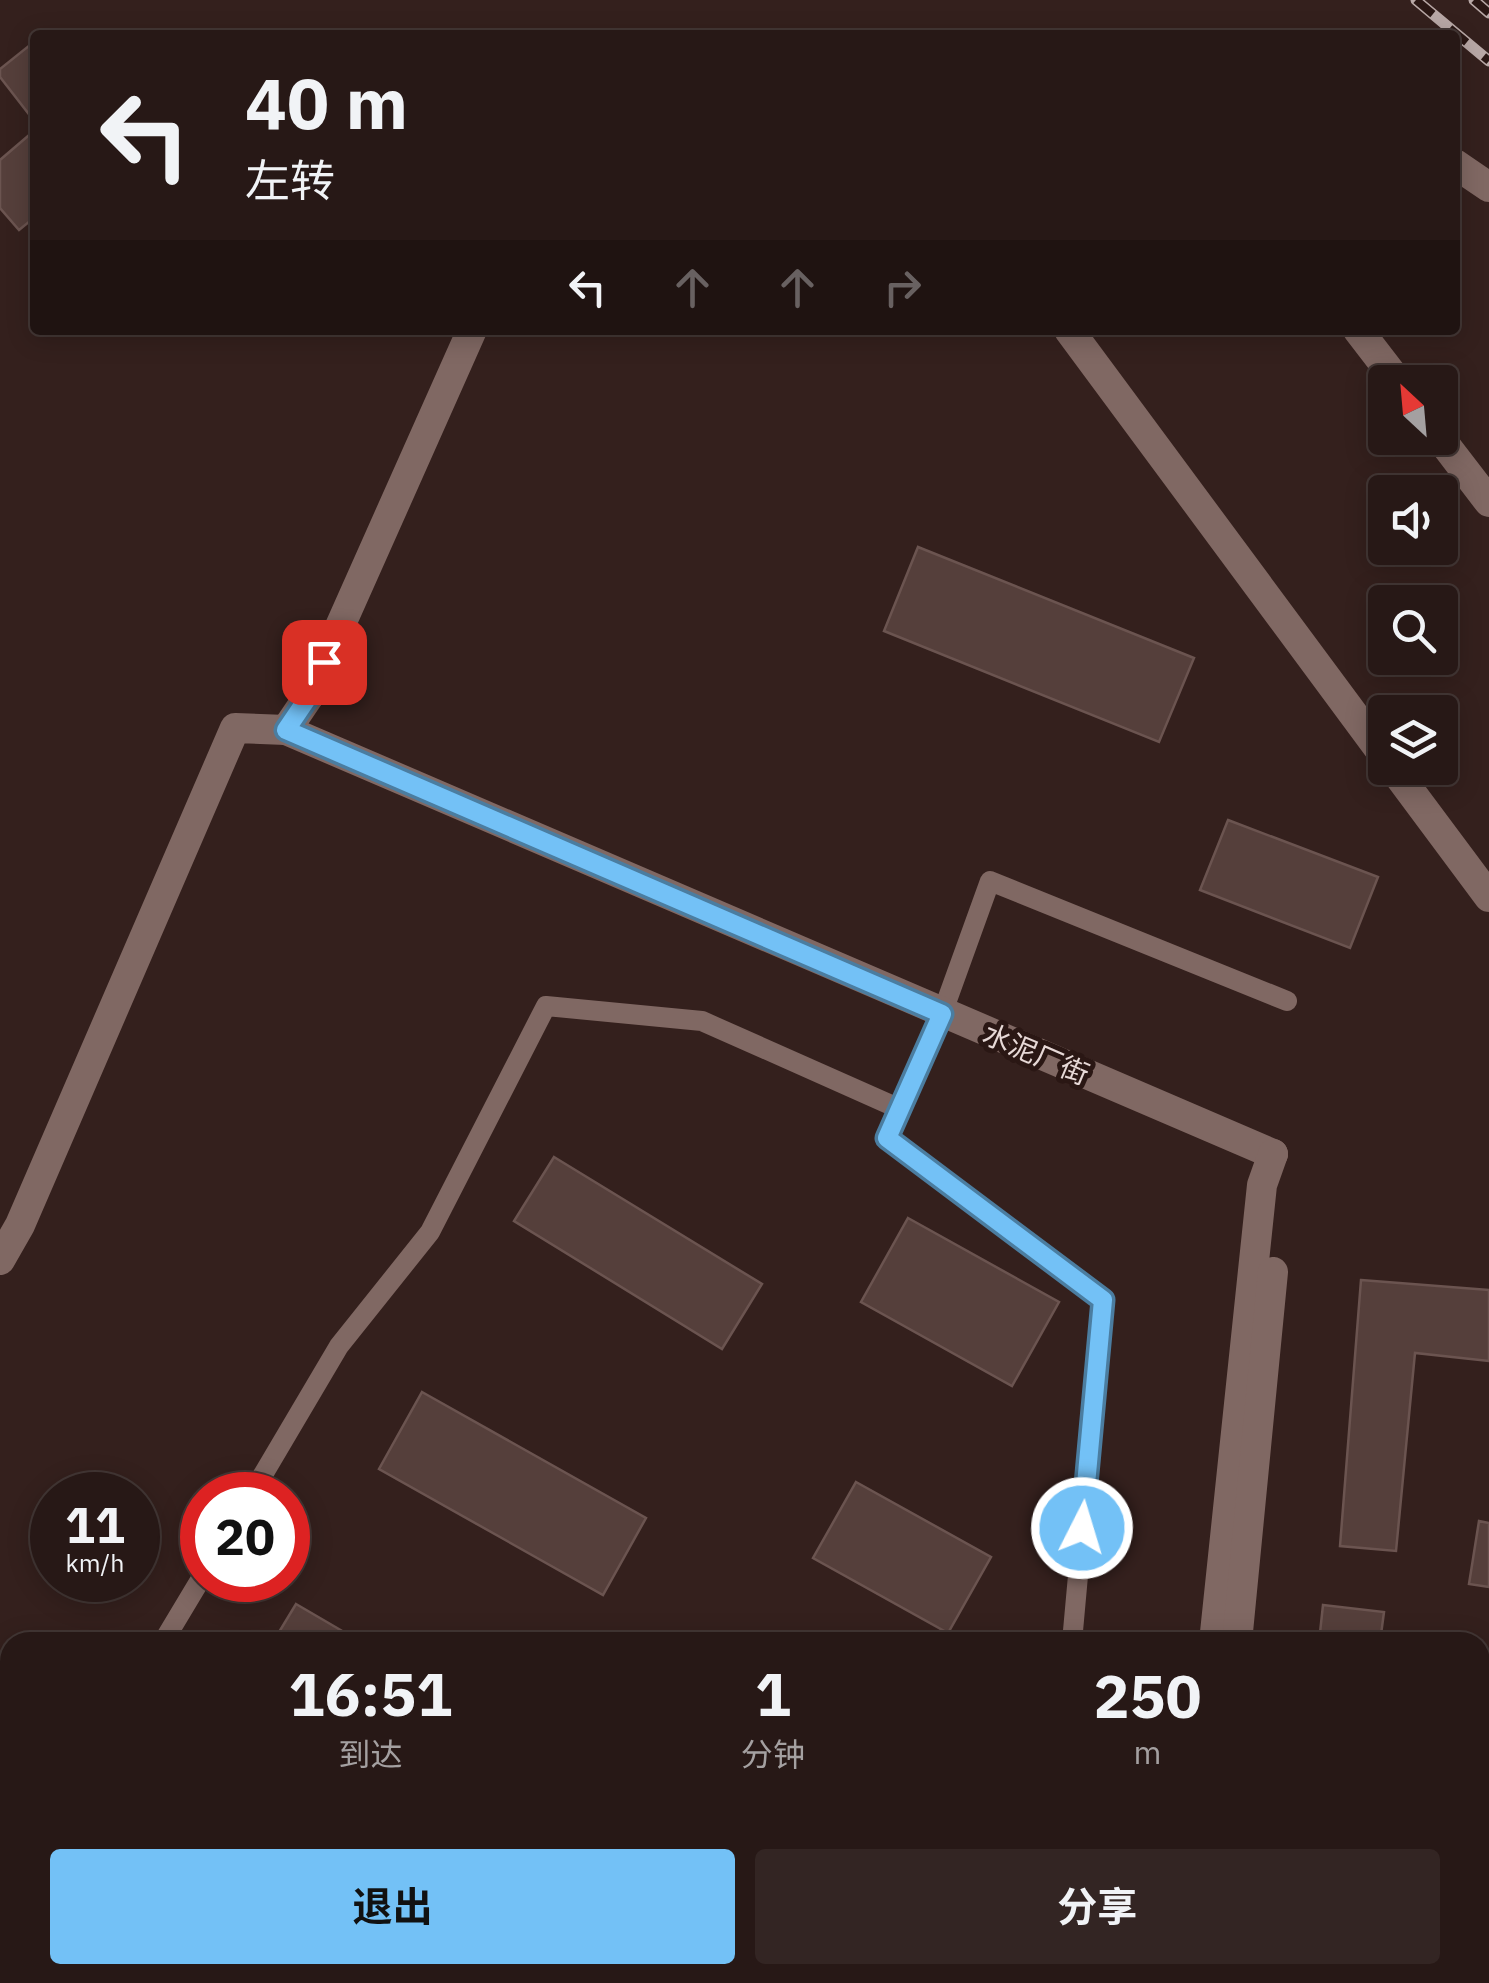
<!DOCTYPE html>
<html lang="zh">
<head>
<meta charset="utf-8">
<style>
	:root { --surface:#271816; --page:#332523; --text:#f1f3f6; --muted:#a4a0a1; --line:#433735; --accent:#73c1f6 }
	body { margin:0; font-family:"IBM Plex Sans","Noto Sans SC",sans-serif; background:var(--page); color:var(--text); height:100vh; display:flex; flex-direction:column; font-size:38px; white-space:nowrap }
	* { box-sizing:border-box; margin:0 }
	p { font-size:32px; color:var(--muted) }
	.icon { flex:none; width:55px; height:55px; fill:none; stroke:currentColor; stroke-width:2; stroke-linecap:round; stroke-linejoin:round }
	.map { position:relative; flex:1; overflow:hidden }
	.details { position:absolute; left:0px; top:1632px; width:1490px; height:352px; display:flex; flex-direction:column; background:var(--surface); border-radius:30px 30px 0 0; box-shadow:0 5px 25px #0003,0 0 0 2px var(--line) }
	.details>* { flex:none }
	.banner { position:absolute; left:30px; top:30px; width:1430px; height:305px; border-radius:10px; box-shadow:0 5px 25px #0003,0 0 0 2px var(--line); background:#271816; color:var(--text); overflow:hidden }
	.needle { width:65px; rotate:334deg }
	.fabs { position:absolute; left:1368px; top:365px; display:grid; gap:20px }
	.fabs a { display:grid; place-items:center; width:90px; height:90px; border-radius:10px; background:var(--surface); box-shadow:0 5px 25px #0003,0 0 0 2px var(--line); font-size:50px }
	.speed { position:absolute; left:30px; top:1472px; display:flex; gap:20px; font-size:50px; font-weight:700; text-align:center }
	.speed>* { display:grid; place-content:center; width:130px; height:130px; border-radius:50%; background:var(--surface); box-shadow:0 5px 25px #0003,0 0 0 2px var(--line); line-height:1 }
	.speed small { font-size:25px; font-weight:400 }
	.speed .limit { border:15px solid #d22; background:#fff; color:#111 }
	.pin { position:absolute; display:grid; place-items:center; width:85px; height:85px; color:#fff; margin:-42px; border-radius:20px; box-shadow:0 5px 15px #0006 }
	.me { position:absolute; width:110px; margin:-55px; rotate:5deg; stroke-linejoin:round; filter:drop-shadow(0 0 8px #0008) }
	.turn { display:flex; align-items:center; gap:35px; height:210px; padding:0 50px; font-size:45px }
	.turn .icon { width:130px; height:130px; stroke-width:2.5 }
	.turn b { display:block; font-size:70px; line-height:85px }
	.lanes { display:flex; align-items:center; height:95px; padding:0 50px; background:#0003; justify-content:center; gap:50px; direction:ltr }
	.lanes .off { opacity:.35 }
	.eta { display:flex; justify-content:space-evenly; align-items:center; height:170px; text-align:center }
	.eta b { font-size:60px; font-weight:700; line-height:70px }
	.primary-button { display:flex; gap:20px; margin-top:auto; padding:20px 50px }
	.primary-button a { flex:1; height:115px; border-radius:10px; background:var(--accent); color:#111; font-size:40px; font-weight:700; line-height:115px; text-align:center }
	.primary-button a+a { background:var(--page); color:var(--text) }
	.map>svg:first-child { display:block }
</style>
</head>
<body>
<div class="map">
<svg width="1489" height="1983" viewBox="0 0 1489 1983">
	<rect width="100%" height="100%" fill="#34201d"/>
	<!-- building -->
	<g fill="#553f3b" stroke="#6b5450" stroke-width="2.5">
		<path d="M 35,41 L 35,122 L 0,77 L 0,69 Z"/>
		<path d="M 35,130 L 35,217 L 19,230 L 0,208 L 0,160 Z"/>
		<path d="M 918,547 L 1194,658 L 1159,742 L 884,631 Z"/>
		<path d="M 1228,820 L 1378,877 L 1350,948 L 1200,890 Z"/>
		<path d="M 554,1157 L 762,1284 L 722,1349 L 514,1221 Z"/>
		<path d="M 908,1218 L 1059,1302 L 1012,1386 L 861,1302 Z"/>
		<path d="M 1361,1280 L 1489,1290 L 1489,1361 L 1415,1353 L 1396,1551 L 1340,1546 Z"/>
		<path d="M 422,1392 L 646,1518 L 603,1595 L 379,1469 Z"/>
		<path d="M 856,1482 L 991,1557 L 948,1633 L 813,1558 Z"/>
		<path d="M 1479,1521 L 1489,1523 L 1489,1587 L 1469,1584 Z"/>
		<path d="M 296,1604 L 361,1642 L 273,1642 Z"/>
		<path d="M 1323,1605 L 1384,1612 L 1380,1642 L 1319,1642 Z"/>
		<path d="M 1480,1737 L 1489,1739 L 1489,1802 L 1480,1801 Z"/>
		<path d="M 230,1975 L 329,1975 L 324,1983 L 243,1983 Z"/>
	</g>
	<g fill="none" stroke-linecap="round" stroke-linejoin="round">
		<!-- lane -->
		<g stroke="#806863" stroke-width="20">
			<path d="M 251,1495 L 339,1346 L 430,1232 L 546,1006 L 702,1021 L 900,1109"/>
			<path d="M 163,1642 L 202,1577"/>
			<path d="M 1072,1642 L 1103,1299 L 887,1138 L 942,1014 L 990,881 L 1287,1001"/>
			<path d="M 0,1919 L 10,1902"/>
		</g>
		<!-- street -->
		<g stroke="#806863" stroke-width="30">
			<path d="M 1455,164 L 1489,187"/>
			<path d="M 1069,330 L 1385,757"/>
			<path d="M 1358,330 L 1398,382"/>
			<path d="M 1440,438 L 1489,502"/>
			<path d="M 309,696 L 472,330"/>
			<path d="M 1393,768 L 1489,897"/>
			<path d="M 0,1260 L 20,1225 L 235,728 L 286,730"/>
		</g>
		<!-- secondary -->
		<g stroke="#806863" stroke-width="30">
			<path d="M 309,696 L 286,730 L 1273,1154"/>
			<path d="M 1214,1642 L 1262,1185 L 1273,1154"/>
			<path d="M 1237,1642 L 1273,1272"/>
			<path d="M 1179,1983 L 1180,1975"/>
			<path d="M 1203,1983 L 1203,1975"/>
		</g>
		<!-- rail casing -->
		<g stroke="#b8a8a6" stroke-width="11">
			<g id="rail">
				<path d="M 1416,0 L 1489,61"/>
				<path d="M 1474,0 L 1489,13"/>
			</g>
		</g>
		<!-- rail -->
		<use href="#rail" stroke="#2a1714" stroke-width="8" stroke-dasharray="22" stroke-linecap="butt"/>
	</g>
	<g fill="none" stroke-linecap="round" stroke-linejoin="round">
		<!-- route casing -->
		<g stroke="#4b7da0" stroke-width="25">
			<path id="route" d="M 324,662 L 309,696 L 286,730 L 942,1014 L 887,1138 L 1103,1300 L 1082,1528"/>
		</g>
		<!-- route -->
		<use href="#route" stroke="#73c1f6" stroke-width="18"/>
	</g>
	<g text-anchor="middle" stroke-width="10" stroke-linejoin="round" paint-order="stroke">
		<!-- street labels -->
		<g font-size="28" fill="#e7d9d7" stroke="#2a1714">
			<text transform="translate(1036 1054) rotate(23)" y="10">水泥厂街</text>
		</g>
	</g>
</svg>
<div class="fabs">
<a><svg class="needle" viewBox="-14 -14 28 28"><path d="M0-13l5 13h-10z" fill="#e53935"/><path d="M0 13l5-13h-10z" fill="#a4a0a1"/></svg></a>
<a><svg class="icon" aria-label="sound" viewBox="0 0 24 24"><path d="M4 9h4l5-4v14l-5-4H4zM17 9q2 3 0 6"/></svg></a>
<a><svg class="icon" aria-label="search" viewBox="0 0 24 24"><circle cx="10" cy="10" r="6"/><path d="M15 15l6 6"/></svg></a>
<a><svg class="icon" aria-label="layers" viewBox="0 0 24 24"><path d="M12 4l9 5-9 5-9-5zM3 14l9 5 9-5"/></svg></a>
</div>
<div class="speed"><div>11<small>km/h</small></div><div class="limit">20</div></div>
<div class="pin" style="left:324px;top:662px;background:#d93025"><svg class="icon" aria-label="arrive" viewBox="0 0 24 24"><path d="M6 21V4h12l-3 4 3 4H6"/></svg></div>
<svg class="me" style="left:1082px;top:1528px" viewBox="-20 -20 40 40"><circle r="17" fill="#73c1f6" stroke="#fff" stroke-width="3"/><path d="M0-11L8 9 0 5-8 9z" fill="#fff"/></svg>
<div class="banner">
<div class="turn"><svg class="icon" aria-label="left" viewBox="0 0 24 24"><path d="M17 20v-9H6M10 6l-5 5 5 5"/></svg><div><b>40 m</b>左转</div></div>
<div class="lanes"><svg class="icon" aria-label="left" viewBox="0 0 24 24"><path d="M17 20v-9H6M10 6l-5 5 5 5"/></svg><svg class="icon off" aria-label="ahead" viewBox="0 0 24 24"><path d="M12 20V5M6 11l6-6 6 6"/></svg><svg class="icon off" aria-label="ahead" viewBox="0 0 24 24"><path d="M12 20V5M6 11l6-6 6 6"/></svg><svg class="icon off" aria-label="right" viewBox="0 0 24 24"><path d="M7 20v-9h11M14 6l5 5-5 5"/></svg></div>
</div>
<section class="details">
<div class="eta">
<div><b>16:51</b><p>到达</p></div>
<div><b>1</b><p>分钟</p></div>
<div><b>250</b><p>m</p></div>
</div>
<div class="primary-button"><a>退出</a><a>分享</a></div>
</section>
</div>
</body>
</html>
